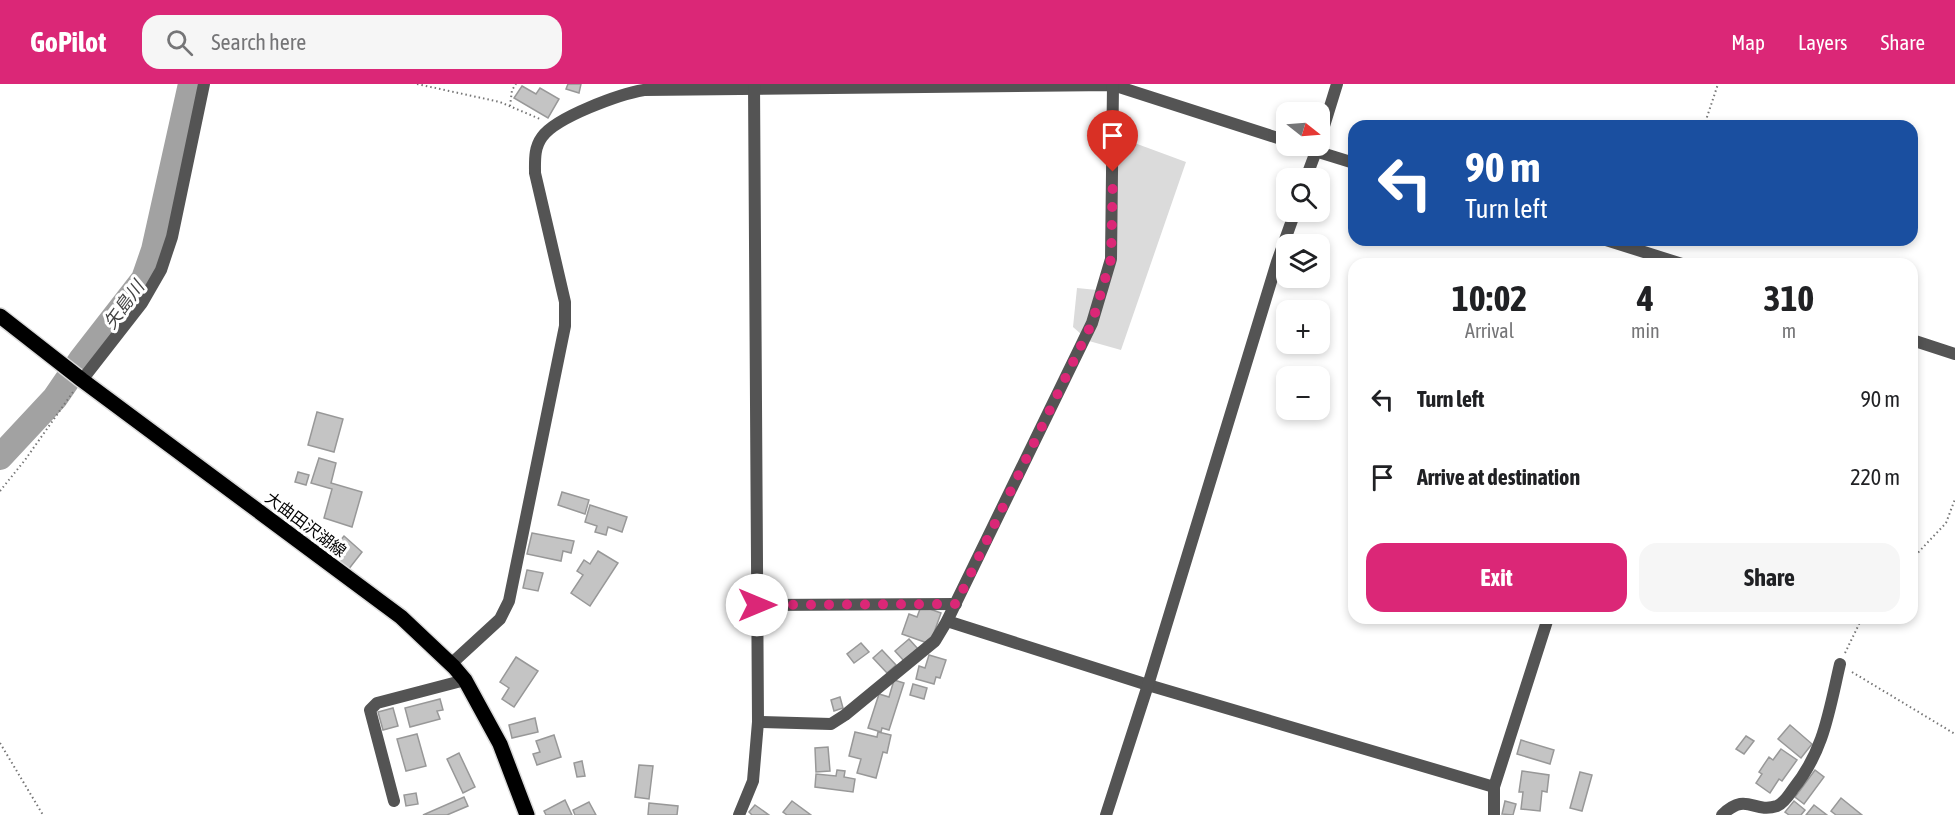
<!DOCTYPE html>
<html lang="en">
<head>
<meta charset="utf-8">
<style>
	:root { --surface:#fff; --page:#f6f6f6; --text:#202124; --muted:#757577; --accent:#db2777 }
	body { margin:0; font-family:"Asap Condensed","Noto Sans JP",sans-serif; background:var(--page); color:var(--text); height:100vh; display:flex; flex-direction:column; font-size:22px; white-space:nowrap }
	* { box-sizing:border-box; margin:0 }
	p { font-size:20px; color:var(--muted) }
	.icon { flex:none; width:33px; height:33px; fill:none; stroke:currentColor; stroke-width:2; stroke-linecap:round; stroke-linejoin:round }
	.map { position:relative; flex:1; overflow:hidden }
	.details { position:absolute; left:1348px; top:174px; width:570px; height:366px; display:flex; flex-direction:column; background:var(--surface); border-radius:18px; box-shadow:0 3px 9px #0003 }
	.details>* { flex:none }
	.guide { position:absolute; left:1348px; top:36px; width:570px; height:126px; border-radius:18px; box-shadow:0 3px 9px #0003; background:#1a4fa0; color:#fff; overflow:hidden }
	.needle { width:39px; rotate:107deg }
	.tools { position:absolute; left:1276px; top:18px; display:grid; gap:12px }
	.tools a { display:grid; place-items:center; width:54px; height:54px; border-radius:12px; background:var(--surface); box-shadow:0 3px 9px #0003; font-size:30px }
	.pin { position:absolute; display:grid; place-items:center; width:51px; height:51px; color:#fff; margin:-62px -26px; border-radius:50% 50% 50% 0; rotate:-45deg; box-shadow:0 0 6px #0007 }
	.pin .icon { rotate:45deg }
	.me { position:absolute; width:66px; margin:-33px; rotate:90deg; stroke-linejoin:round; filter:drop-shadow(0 0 4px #0008) }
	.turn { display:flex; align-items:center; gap:21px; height:126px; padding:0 18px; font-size:27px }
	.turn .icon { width:78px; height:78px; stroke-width:2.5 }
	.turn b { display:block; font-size:42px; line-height:51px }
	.eta { display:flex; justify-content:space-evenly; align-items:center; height:102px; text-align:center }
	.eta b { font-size:36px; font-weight:700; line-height:42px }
	.cta { display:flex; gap:12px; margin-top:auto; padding:12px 18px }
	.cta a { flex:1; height:69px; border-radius:18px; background:var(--accent); color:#fff; font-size:24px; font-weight:700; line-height:69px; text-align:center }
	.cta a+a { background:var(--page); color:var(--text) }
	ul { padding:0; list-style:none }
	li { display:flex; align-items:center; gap:18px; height:78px; padding:0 18px }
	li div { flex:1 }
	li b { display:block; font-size:22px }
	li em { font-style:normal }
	header { display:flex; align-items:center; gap:36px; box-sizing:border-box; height:84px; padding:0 30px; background:var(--accent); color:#fff }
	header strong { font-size:28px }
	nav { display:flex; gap:33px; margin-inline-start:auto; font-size:21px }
	.search { width:420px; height:54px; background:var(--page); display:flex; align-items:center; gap:15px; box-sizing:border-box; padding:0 21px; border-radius:18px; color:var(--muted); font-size:22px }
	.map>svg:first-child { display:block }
</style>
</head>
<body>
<header>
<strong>GoPilot</strong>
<div class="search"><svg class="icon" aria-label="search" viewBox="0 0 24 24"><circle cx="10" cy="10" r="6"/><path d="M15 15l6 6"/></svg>Search here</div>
<nav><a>Map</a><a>Layers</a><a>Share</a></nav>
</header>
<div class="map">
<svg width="1955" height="731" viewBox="0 0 1955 731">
	<rect width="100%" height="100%" fill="#fff"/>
	<!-- green -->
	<path fill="#dbdbdb" d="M 1121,54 L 1186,78 L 1121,266 L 1089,257 L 1073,243 L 1077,204 L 1097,206 L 1105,178 L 1108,82 Z"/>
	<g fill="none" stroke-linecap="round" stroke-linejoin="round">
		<!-- river -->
		<path stroke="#a2a2a2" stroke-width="26" d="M 0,373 L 55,314 L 81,276 L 144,195 L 154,166 L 191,0"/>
	</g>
	<!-- building -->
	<g fill="#c4c4c4" stroke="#989898" stroke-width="1.5">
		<path d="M 568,0 L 581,0 L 579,9 L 566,5 Z"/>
		<path d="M 522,2 L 536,10 L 540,4 L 559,15 L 548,34 L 514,14 Z"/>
		<path d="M 317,328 L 343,335 L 334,368 L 308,361 Z"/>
		<path d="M 319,374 L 336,379 L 331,399 L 362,408 L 352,443 L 324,434 L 332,405 L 311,399 Z"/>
		<path d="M 298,388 L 309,391 L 306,401 L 295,398 Z"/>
		<path d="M 562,408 L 589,416 L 585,430 L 558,421 Z"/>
		<path d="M 590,421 L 627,433 L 622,448 L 608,443 L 606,451 L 595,448 L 597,442 L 585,438 Z"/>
		<path d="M 532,449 L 574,457 L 571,469 L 563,467 L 561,477 L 527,470 Z"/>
		<path d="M 344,452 L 362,468 L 348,486 L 329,470 Z"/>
		<path d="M 598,467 L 618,479 L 590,522 L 571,509 L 583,491 L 577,487 L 584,476 L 590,480 Z"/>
		<path d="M 527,486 L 543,489 L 538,507 L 523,504 Z"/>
		<path d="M 920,525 L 930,525 L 941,529 L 930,560 L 902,550 L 909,530 L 917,533 Z"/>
		<path d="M 909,555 L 918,565 L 904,577 L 895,567 Z"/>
		<path d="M 861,559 L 869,568 L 854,579 L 847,570 Z"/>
		<path d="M 882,566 L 896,581 L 887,589 L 873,574 Z"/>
		<path d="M 929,571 L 946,576 L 940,594 L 936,593 L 934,600 L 916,595 L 919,582 L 925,584 Z"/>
		<path d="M 516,573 L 538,587 L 514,623 L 502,615 L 509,604 L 500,598 Z"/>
		<path d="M 894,596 L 904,599 L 889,646 L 882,644 L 881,648 L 868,644 L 879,610 L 889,613 Z"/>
		<path d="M 913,600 L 927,604 L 924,615 L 910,611 Z"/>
		<path d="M 840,613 L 843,624 L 834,627 L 831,616 Z"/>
		<path d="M 440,615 L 443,626 L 437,627 L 440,635 L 410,643 L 405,624 Z"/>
		<path d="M 393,624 L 398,642 L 383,646 L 378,628 Z"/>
		<path d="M 535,634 L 538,648 L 512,654 L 509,641 Z"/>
		<path d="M 1790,641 L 1812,660 L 1801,674 L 1778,655 Z"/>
		<path d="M 855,648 L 877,653 L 878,648 L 891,651 L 887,669 L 883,668 L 876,694 L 857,689 L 861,675 L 849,672 Z"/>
		<path d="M 417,650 L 426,682 L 406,687 L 397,655 Z"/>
		<path d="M 554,651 L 561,673 L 537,681 L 533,670 L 540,668 L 536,657 Z"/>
		<path d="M 1746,652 L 1754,657 L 1744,670 L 1736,665 Z"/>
		<path d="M 1521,656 L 1554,666 L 1550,680 L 1517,670 Z"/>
		<path d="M 828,663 L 830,687 L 816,688 L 815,664 Z"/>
		<path d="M 1781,665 L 1797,676 L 1782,697 L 1779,695 L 1770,709 L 1756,699 L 1762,690 L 1759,688 L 1769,673 L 1773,676 Z"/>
		<path d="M 459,669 L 475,703 L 463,709 L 447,675 Z"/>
		<path d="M 582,677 L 585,692 L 577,693 L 574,679 Z"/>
		<path d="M 639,681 L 653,682 L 649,715 L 635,713 Z"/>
		<path d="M 837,686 L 845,687 L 844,693 L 855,695 L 853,708 L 815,703 L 816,690 L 836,692 Z"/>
		<path d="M 1815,686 L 1824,693 L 1804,720 L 1795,713 Z"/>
		<path d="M 1522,687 L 1549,691 L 1547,708 L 1542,707 L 1540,727 L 1521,725 L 1523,708 L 1519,708 Z"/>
		<path d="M 1580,688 L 1592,691 L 1582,727 L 1570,724 Z"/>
		<path d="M 416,709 L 418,720 L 406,722 L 404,711 Z"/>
		<path d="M 464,713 L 468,722 L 447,731 L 423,731 Z"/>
		<path d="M 1841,714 L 1862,731 L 1836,731 L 1831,727 Z"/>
		<path d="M 565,716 L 572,731 L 546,731 L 544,727 Z"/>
		<path d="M 792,717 L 811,731 L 787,731 L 783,728 Z"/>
		<path d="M 1505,717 L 1516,720 L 1513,731 L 1502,730 Z"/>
		<path d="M 1794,717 L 1805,726 L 1801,731 L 1789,731 L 1785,728 Z"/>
		<path d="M 589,718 L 596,731 L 575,731 L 573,726 Z"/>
		<path d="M 649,719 L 678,722 L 677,731 L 648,731 Z"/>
		<path d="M 755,721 L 769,731 L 752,731 L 749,728 Z"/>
		<path d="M 1814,721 L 1827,731 L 1806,731 Z"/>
	</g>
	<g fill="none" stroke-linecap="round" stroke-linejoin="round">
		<!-- primary casing -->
		<g stroke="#dbdbdb" stroke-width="18">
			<path id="primary" d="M 0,232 L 82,296 L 401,533 L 454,583 L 465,596 L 500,660 L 527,731"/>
		</g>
		<!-- path -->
		<g stroke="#767676" stroke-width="2" stroke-dasharray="1.5 3" stroke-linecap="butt">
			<path d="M 417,0 L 500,18 L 540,35"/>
			<path d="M 510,22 L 512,6 L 516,0"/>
			<path d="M 1704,42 L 1718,0"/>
			<path d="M 0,407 L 25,376 L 73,308"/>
			<path d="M 1912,475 L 1946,439 L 1955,415"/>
			<path d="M 1845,569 L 1862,534"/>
			<path d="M 1852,588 L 1955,650"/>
			<path d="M 0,659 L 43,731"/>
		</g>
		<!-- minor -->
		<g stroke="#545454" stroke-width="12">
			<path d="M 1320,55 L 1337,0"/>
			<path d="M 1299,62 L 1354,79"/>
			<path d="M 1306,94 L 1318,62"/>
			<path d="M 1606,156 L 1682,180"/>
			<path d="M 1912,256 L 1955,270"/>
			<path d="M 82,296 L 142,219 L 161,186 L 172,153 L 204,0"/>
			<path d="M 757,521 L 956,520"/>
			<path d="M 947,537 L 1148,601 L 1494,703"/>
			<path d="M 451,580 L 500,535 L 509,517 L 565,242 L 565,218 L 535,89 C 535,76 534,64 542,53 C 556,33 620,10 644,6 L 1113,1 L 1287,57"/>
			<path d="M 758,638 L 831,640 L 845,631 L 935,557 L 947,537 L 1092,239 L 1111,175 L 1113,1"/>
			<path d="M 394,717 L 370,626 L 377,619 L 465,596"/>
			<path d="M 739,731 L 753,697 L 758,638 L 754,0"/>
			<path d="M 1106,731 L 1148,601 L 1277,178 L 1295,128"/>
			<path d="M 1494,731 L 1494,703 L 1548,534"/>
			<path d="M 1722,731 C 1747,707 1753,730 1777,722 C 1784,719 1789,711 1793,705 C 1824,667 1829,627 1840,580"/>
		</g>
		<!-- primary -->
		<use href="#primary" stroke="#000" stroke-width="15"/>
	</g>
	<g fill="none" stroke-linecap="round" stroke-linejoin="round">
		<!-- route -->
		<path stroke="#db2777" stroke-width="10" stroke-dasharray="0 18" d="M 757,521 L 956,520 L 1092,239 L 1111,175 L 1113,88"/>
	</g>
	<g text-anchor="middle" stroke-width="6" stroke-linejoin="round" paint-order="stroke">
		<!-- street labels -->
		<g font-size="16" fill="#000" stroke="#fff">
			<text transform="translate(306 440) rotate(37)" y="6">大曲田沢湖線</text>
		</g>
		<!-- water labels -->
		<g font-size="18" font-style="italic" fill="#434343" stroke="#fff">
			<text transform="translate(124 221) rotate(-54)" y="6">矢島川</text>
		</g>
	</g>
</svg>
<div class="tools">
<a><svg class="needle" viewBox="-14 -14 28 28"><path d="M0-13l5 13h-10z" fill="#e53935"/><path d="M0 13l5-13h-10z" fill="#757577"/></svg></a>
<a><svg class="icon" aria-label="search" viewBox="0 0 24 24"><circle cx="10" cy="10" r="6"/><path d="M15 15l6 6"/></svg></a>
<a><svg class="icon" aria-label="layers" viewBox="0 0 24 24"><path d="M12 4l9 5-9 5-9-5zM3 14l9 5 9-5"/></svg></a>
<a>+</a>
<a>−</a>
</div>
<div class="pin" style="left:1113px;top:88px;background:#d93025"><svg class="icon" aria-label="arrive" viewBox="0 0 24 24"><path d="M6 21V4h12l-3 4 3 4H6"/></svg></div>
<svg class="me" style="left:757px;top:521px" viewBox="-20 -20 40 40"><circle r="19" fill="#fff"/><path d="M0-13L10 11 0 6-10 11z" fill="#db2777"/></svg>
<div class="guide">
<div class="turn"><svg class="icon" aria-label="left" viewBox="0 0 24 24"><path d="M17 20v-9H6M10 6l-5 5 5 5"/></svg><div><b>90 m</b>Turn left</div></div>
</div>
<section class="details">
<div class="eta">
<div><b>10:02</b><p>Arrival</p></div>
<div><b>4</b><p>min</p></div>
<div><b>310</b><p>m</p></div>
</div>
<ul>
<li><svg class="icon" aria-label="left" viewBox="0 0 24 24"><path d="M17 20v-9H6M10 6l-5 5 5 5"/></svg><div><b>Turn left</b></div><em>90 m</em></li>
<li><svg class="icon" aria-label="arrive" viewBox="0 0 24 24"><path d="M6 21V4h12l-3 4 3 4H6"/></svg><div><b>Arrive at destination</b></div><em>220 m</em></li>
</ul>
<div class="cta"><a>Exit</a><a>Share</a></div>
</section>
</div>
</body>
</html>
